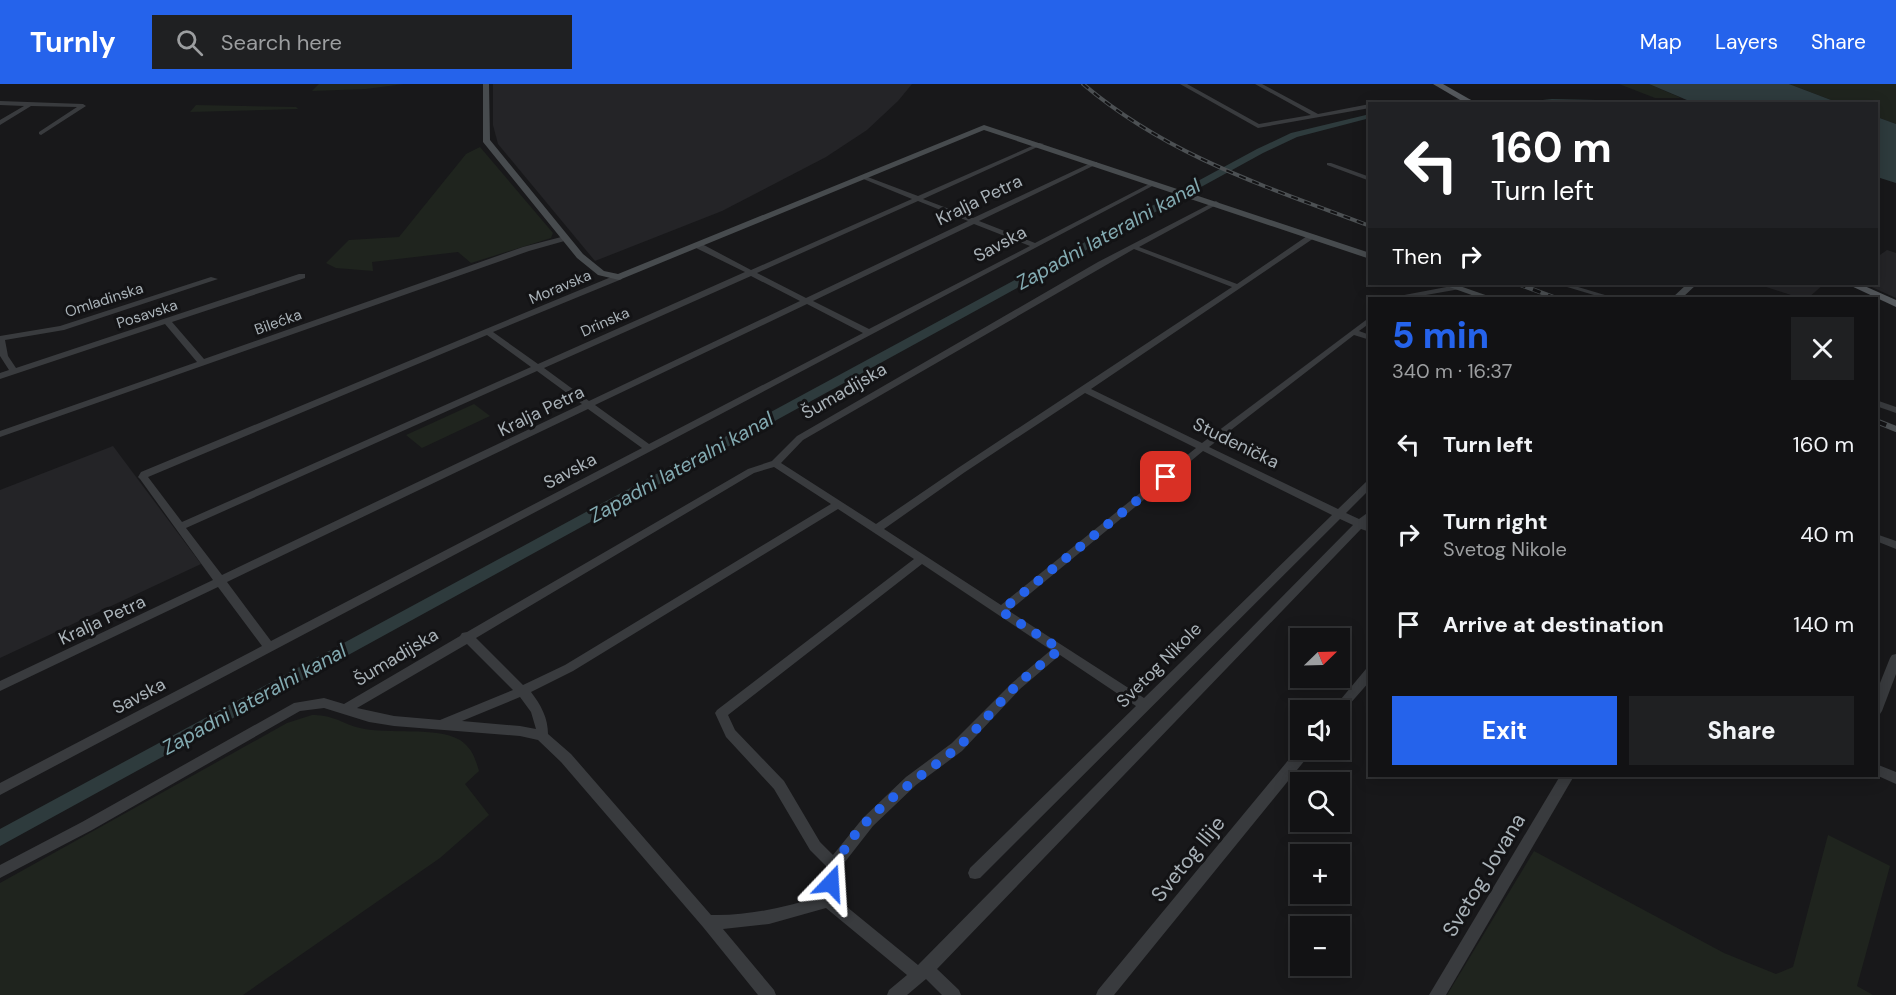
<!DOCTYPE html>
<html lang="en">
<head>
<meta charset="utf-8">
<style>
	:root { --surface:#121214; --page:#1f2022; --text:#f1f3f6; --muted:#9c9ea0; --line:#313234; --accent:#2563eb }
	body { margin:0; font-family:"DM Sans",sans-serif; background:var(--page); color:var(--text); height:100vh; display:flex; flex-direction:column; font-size:22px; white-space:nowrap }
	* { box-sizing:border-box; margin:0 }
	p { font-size:20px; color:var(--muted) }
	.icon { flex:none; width:33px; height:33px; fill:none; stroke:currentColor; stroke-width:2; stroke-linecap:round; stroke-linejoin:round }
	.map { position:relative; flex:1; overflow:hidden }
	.side { position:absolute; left:1368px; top:213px; width:510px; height:480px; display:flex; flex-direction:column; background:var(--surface); border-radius:0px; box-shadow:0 3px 15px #0003,0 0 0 2px var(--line) }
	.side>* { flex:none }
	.guide { position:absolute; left:1368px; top:18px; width:510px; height:183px; border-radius:0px; box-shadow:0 3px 15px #0003,0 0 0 2px var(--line); background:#202124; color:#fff; overflow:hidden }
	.needle { width:39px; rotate:67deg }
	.controls { position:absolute; left:1290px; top:544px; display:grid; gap:12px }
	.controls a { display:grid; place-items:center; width:60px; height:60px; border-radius:0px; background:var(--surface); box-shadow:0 3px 15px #0003,0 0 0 2px var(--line); font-size:30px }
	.pin { position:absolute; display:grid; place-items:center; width:51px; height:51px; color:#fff; margin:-26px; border-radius:12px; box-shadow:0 3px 9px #0006 }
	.me { position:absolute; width:66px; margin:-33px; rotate:20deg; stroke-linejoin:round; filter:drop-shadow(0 0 4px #0008) }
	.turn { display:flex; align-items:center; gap:21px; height:126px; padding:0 24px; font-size:27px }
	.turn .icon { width:78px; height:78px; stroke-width:2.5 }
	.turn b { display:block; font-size:42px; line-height:51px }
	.then { display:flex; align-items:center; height:57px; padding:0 24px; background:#0003; gap:12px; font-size:22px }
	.round { display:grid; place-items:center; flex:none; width:63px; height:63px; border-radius:0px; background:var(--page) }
	.head { display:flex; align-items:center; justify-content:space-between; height:102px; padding:0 24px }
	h1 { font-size:36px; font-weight:800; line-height:45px; color:var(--accent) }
	.button { display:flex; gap:12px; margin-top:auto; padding:12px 24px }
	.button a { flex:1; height:69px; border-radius:0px; background:var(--accent); color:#fff; font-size:24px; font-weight:800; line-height:69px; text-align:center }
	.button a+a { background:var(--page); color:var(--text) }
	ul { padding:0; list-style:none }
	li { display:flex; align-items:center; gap:18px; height:90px; padding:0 24px }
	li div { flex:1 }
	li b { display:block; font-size:22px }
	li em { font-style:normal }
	header { display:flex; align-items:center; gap:36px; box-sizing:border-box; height:84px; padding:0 30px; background:var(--accent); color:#fff }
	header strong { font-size:28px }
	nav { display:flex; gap:33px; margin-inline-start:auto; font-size:21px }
	.search { width:420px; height:54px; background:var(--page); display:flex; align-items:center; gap:15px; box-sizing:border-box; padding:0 21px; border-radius:0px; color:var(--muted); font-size:22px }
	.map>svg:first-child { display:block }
</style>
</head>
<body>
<header>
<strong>Turnly</strong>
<div class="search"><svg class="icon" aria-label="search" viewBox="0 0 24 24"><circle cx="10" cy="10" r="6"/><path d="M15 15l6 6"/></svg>Search here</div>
<nav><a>Map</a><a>Layers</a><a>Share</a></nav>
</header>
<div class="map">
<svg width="1896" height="911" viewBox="0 0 1896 911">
	<rect width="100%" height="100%" fill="#18181a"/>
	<!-- built -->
	<g fill="#242427">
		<path d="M 493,0 L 912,0 L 898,17 L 867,46 L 826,73 L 722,127 L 595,177 L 498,60 L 493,41 Z"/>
		<path d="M 1887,166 L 1896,169 L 1896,214 L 1865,200 L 1876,200 L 1877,173 Z"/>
		<path d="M 1757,200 L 1824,200 L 1808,214 L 1800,214 Z"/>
		<path d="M 113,362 L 201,480 L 0,574 L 0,406 Z"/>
	</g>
	<!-- green -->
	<g fill="#1f241e">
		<path d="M 319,0 L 404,0 L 366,5 L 312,7 Z"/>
		<path d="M 1619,0 L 1649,0 L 1681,14 L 1655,14 Z"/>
		<path d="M 1789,0 L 1896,0 L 1896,40 L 1877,33 L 1876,20 L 1839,19 Z"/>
		<path d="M 196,21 L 296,23 L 298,25 L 190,28 Z"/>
		<path d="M 480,63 L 553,149 L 551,154 L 471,179 L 458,168 L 372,178 L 373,187 L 336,184 L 326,179 L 349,156 L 399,153 L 466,70 Z"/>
		<path d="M 474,320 L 490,332 L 422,364 L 406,351 Z"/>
		<path d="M 312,631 C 332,630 343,640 360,644 C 390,651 436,642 460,656 C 472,664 475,674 479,687 L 465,700 L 489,731 L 440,774 L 243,911 L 0,911 L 0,799 L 287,639 Z"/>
		<path d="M 1828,751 L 1890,782 L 1857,902 L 1873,911 L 1447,911 L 1534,767 L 1724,869 L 1776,890 L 1793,883 Z"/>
	</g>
	<!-- water -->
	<g fill="#2e3b3d">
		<path d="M 1649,0 L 1789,0 L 1839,19 L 1694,19 Z"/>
		<path d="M 1877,33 L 1896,40 L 1896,99 L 1877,93 Z"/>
	</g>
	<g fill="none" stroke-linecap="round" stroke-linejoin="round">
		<!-- canal -->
		<g fill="#2e3b3d" fill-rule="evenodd">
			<path d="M 1552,15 L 1686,18 L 1689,20 L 1504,20 Z"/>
			<path d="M 1370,30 L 1370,34 L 1297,53 L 1263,69 L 0,762 L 0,745 L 1257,65 L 1291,49 Z"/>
		</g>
		<!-- street -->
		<g fill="#393b3e" fill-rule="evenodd">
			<path d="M 1180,0 L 1187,0 L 1259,40 L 1311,31 L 1255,0 L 1262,0 L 1318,30 L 1370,20 L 1370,24 L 1258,44 Z"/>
			<path d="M 1469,15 L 1471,16 L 1471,18 L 1384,20 Z"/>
			<path d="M 0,17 L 83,20 L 86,22 L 41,51 L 39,50 L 39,48 L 77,23 L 31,22 L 0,41 L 0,36 L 24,22 L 0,21 Z"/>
			<path d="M 1039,59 L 1044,60 L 923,115 L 973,134 L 1093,78 L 1097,78 L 1097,80 L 979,137 L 1035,159 L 1153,98 L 1158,99 L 0,711 L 0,699 L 262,562 L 218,503 L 0,607 L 0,597 L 213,496 L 140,395 L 138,393 L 141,388 L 616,191 L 622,191 L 622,195 L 493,248 L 538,280 L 745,188 L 696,164 L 696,160 L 702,160 L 751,186 L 912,115 L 861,94 L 861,92 L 865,92 L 918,112 ZM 918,117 L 968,137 L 806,214 L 757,189 ZM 974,140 L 1030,162 L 869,245 L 813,217 ZM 751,192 L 800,217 L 589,317 L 544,284 ZM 807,220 L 863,249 L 649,360 L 595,321 ZM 487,251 L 531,283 L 182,438 L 148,393 ZM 537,287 L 582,320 L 222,491 L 186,444 ZM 588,325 L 642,364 L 271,557 L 227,498 Z"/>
			<path d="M 1327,79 L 1331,79 L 1370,93 L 1370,97 L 1327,81 Z"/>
			<path d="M 1216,117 L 1219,119 L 1218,120 L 1139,163 L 1237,200 L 1310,150 L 1317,152 L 1091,305 L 1202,359 L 1370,233 L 1370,239 L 1359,247 L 1370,251 L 1370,256 L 1354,251 L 1209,363 L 1338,425 L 1367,397 L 1370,396 L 1370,405 L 1346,429 L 1359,435 L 1370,427 L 1370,437 L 1367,439 L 1370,441 L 1370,448 L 1361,445 L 937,885 L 959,906 L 961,911 L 942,911 L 926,895 L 907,911 L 887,911 L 889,906 L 907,891 L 826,824 L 769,840 L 723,845 L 774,906 L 776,911 L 758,911 L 703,843 L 561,678 L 538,656 L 520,652 L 394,642 L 369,638 L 324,624 L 300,627 L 92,746 L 0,794 L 0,781 L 82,738 L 294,619 L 324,614 L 344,620 L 460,552 L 462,549 L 467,548 L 748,385 L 772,377 L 797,352 L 1098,178 ZM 1134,165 L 1232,203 L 958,384 L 876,440 L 781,379 L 803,356 ZM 1085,309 L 1196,364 L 1001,521 L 884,445 L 965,388 ZM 1203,367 L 1332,431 L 1144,614 L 1009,527 ZM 774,383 L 831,420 L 565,581 L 523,601 L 476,554 L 754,389 ZM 838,425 L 914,475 L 717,626 L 715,629 L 726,653 L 774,705 L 810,766 L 827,783 L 822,812 C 785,823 750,832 711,831 L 571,670 L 548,650 C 548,634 541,621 531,608 L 573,587 ZM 1340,435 L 1353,441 L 918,881 L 836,814 L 841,783 L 873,742 L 916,701 L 962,667 L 1020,605 L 1060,571 L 1136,622 L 970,784 L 968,789 L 970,794 L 975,795 L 980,794 ZM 922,480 L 1051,566 L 1012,599 L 952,659 L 906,693 L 863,734 L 833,771 L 820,758 L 784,697 L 735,646 L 728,631 ZM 467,560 L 513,606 L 440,636 L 394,632 L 357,624 ZM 520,613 L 531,628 L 536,645 L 520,642 L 462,637 Z"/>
			<path d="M 565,152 L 569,154 L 568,156 L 529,167 L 0,353 L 0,347 L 197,278 L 165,240 L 0,295 L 0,289 L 9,286 L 0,272 L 0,252 L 60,242 L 211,193 L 218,195 L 64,246 L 5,256 L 8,272 L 16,284 L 299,190 L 305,190 L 305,194 L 172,238 L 204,275 L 523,163 Z"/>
			<path d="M 1557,200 L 1568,200 L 1615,214 L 1604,214 Z"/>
			<path d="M 1457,201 L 1460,201 L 1460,205 L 1409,214 L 1395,214 L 1399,212 Z"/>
			<path d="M 1876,316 L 1896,323 L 1896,329 L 1876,322 Z"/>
			<path d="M 1876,450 L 1896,457 L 1896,465 L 1876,457 Z"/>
			<path d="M 1896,570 L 1896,590 L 1882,627 L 1880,630 L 1876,632 L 1876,609 L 1890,574 L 1892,571 Z"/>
			<path d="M 1370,584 L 1370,597 L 1341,630 L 1340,631 L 1340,627 L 1331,627 L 1366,585 Z"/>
			<path d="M 1300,662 L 1300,666 L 1311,666 L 1310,670 L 1114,911 L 1096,911 L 1098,906 Z"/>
			<path d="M 1876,680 L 1896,688 L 1896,700 L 1876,691 Z"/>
			<path d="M 1560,692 L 1574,692 L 1446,911 L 1429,911 Z"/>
		</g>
		<!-- secondary -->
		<g fill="#474b4e" fill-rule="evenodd">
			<path d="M 483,0 L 489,0 L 490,56 L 583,170 L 604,187 L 618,190 L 984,41 L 1370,169 L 1370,175 L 984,46 L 619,196 L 598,191 L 577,174 L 483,58 Z"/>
			<path d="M 1441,200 L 1454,200 L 1494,214 L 1480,214 Z"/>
			<path d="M 1687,200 L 1697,200 L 1682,214 L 1672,214 Z"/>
		</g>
		<!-- primary -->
		<g fill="#55595d" fill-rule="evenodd">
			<path d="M 1433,0 L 1443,0 L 1478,20 L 1467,20 Z"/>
			<path d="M 1847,200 L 1860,200 L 1896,216 L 1896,223 Z"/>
		</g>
		<!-- rail-far2 casing -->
		<g stroke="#4c5053" stroke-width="4">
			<path id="rail-far2" d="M 1083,0 C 1168,72 1267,103 1370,142"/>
		</g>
		<!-- rail-far1 casing -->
		<g stroke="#4c5053" stroke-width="4.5">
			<g id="rail-far1">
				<path d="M 1518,200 L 1556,214"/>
				<path d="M 1876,337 L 1878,338"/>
			</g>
		</g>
		<!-- rail casing -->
		<g stroke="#4c5053" stroke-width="6">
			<path id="rail" d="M 1876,337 L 1896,345"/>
		</g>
		<!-- rail-far2 -->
		<use href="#rail-far2" stroke="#131315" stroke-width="2" stroke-dasharray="7" stroke-linecap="butt"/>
		<!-- rail-far1 -->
		<use href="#rail-far1" stroke="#131315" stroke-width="3" stroke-dasharray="8" stroke-linecap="butt"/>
		<!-- rail -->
		<use href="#rail" stroke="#131315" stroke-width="4" stroke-dasharray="11" stroke-linecap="butt"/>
	</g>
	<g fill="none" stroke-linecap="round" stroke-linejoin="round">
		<!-- route -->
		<path stroke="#2563eb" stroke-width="10" stroke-dasharray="0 18" d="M 831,799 C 842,741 914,699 957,664 C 977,646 995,623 1014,604 C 1028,590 1045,578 1060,565 L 1001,527 L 1166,393"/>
	</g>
	<g text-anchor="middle" stroke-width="6" stroke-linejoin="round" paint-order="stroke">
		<!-- far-street labels -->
		<g font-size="15" fill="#aab3b9" stroke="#131315">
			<text transform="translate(560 203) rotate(-23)" y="5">Moravska</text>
			<text transform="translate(104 216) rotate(-18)" y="5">Omladinska</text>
			<text transform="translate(147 230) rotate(-18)" y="5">Posavska</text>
			<text transform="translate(278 238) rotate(-20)" y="5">Bilećka</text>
			<text transform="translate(605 238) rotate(-24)" y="5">Drinska</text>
		</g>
		<!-- street labels -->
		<g font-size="18" fill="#aab3b9" stroke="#131315">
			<text transform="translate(979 116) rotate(-26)" y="6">Kralja Petra</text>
			<text transform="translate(1000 160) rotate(-28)" y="6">Savska</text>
			<text transform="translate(844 307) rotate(-30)" y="6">Šumadijska</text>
			<text transform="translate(541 327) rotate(-26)" y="6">Kralja Petra</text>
			<text transform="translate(1236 359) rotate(26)" y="6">Studenička</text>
			<text transform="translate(570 387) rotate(-28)" y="6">Savska</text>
			<text transform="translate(102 536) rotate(-25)" y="6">Kralja Petra</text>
			<text transform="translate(396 573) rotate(-31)" y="6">Šumadijska</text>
			<text transform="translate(1159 581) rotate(-45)" y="6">Svetog Nikole</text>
			<text transform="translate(139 612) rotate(-28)" y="6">Savska</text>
		</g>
		<!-- water labels -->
		<g font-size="20" font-style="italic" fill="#83abb2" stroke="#131315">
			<text transform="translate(1108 150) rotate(-29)" y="7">Zapadni lateralni kanal</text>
			<text transform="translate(681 383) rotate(-29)" y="7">Zapadni lateralni kanal</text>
			<text transform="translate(254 615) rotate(-29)" y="7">Zapadni lateralni kanal</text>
		</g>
		<!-- near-street labels -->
		<g font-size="21" fill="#aab3b9" stroke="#131315">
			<text transform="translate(1188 775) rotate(-51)" y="7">Svetog Ilije</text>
			<text transform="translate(1484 791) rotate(-59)" y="7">Svetog Jovana</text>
		</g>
	</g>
</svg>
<div class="controls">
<a><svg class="needle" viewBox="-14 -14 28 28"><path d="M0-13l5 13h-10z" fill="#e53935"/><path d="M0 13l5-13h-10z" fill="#9c9ea0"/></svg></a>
<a><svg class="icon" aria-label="sound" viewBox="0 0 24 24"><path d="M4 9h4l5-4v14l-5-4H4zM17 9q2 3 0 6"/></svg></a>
<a><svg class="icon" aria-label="search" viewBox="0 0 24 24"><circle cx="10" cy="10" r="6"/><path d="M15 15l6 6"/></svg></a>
<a>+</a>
<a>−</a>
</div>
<div class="pin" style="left:1166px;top:393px;background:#d93025"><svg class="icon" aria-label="arrive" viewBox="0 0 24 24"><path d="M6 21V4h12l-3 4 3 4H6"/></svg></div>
<svg class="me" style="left:831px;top:799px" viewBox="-20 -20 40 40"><path d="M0-17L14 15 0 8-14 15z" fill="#2563eb" stroke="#fff" stroke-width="4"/></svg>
<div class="guide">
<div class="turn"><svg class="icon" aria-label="left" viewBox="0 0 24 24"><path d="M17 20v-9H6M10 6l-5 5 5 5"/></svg><div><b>160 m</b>Turn left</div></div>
<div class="then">Then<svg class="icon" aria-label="right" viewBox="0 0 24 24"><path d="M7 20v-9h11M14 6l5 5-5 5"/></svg></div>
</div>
<section class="side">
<div class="head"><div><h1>5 min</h1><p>340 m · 16:37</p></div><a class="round"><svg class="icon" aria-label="close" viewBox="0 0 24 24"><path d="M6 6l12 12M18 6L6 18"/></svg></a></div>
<ul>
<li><svg class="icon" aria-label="left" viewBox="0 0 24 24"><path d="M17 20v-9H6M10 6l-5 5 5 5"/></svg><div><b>Turn left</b></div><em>160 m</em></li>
<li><svg class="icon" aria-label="right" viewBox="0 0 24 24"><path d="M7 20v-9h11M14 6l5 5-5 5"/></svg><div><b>Turn right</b><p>Svetog Nikole</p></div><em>40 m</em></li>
<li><svg class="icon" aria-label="arrive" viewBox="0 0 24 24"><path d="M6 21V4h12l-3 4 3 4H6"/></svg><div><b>Arrive at destination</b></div><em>140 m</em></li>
</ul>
<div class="button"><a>Exit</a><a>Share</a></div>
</section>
</div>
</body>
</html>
